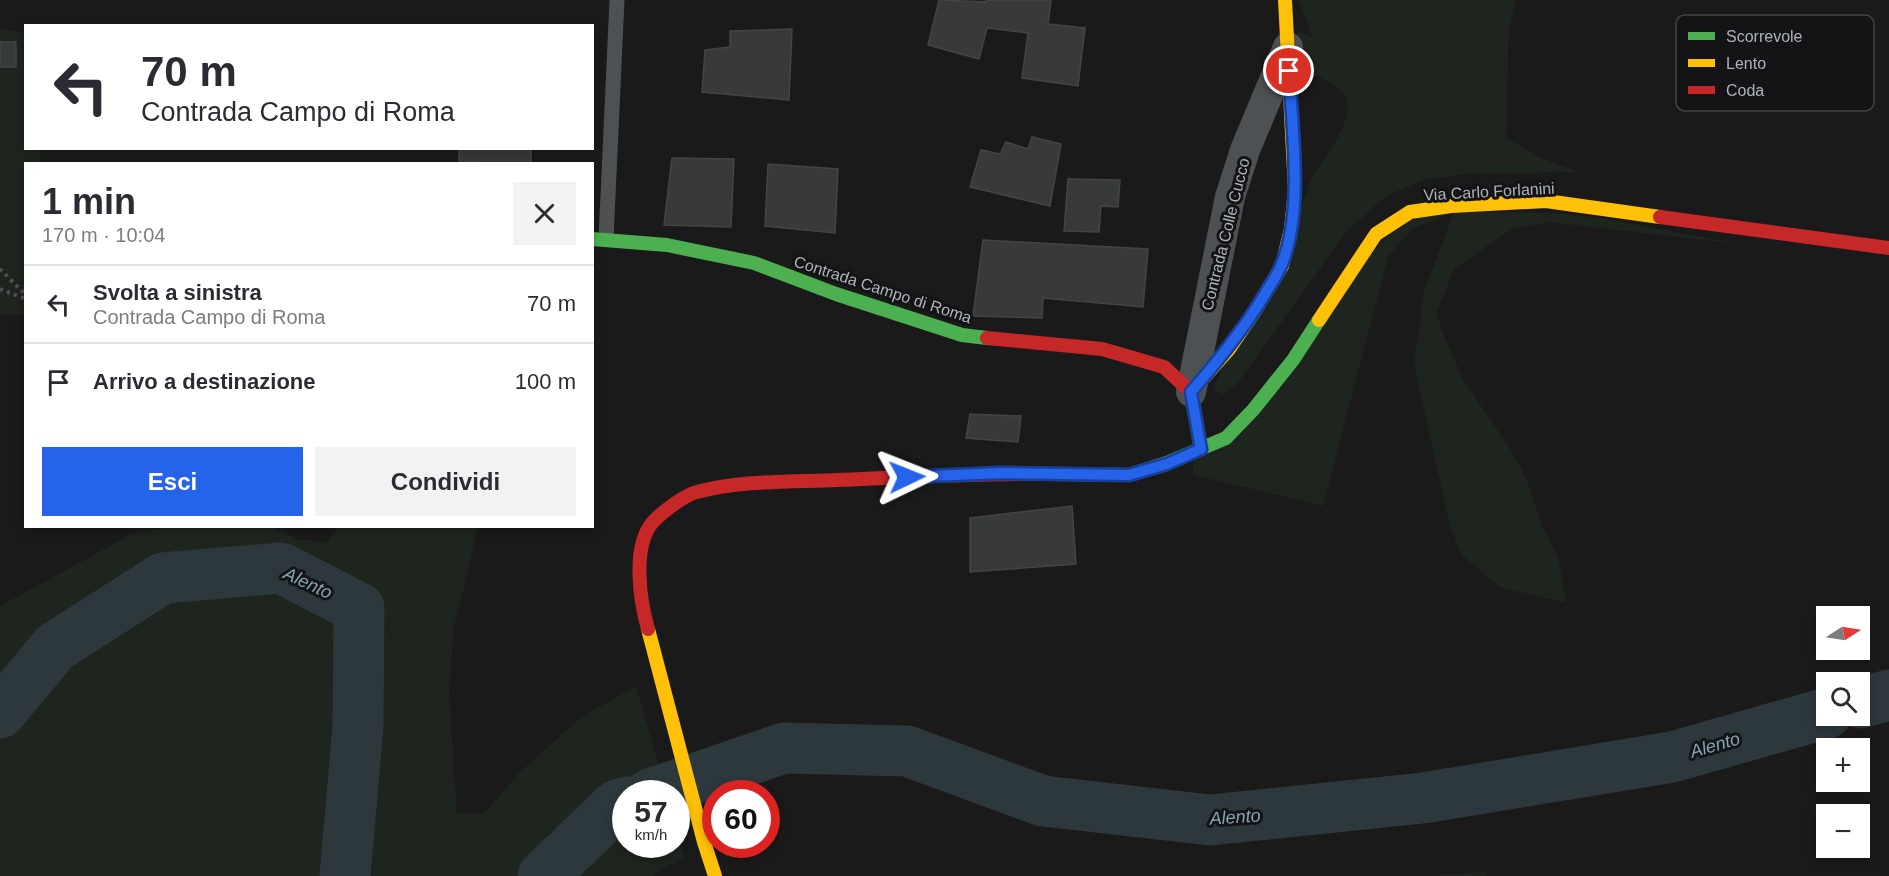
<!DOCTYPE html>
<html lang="it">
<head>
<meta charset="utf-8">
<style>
	:root { --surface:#fff; --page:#f2f2f3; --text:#2b2b33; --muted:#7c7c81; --line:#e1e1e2; --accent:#2563eb }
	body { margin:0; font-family:Helvetica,sans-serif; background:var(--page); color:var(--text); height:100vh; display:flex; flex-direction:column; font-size:22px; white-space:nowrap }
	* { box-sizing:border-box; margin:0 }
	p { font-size:20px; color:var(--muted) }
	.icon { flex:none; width:33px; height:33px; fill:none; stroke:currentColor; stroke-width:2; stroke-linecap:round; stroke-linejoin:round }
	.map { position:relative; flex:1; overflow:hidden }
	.sheet { position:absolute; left:24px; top:162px; width:570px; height:366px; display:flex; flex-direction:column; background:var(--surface); border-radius:0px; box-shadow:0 3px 9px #0003 }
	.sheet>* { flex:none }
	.top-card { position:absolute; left:24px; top:24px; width:570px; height:126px; border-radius:0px; box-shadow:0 3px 9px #0003; background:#fff; color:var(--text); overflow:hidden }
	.needle { width:39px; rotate:78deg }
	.tools { position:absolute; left:1816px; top:606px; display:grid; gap:12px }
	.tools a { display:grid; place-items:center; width:54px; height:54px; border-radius:0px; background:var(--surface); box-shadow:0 3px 9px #0003; font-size:30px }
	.speed { position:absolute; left:612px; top:780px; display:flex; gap:12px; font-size:30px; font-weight:700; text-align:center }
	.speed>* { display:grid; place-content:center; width:78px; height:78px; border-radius:50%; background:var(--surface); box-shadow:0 3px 9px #0003; line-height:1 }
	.speed small { font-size:15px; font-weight:400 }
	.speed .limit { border:9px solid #d22; background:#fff; color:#111 }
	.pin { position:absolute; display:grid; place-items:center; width:51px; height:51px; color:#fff; margin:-26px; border:3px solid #fff; border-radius:50%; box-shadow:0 2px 6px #0007 }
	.me { position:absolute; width:66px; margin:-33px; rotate:88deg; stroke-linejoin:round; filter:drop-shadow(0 0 4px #0008) }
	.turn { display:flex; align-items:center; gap:21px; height:126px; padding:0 18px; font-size:27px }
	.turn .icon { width:78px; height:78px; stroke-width:2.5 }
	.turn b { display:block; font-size:42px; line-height:51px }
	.round { display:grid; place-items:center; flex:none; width:63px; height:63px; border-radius:0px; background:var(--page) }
	.head { display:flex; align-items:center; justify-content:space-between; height:102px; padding:0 18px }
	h1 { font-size:36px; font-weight:700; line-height:45px }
	.cta { display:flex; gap:12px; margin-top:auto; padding:12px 18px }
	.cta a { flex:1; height:69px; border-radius:0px; background:var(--accent); color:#fff; font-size:24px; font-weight:700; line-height:69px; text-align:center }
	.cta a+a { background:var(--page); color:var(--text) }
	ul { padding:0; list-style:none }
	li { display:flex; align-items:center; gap:18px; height:78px; padding:0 18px; border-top:2px solid var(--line) }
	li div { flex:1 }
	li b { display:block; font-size:22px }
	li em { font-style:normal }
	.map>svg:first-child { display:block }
</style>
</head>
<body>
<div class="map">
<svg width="1889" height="876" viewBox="0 0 1889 876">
	<rect width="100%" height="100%" fill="#1a1a1a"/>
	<!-- green -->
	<g fill="#1e241e">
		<path d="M 1299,0 L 1516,0 L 1509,28 L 1506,138 L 1543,159 L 1581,172 L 1465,174 L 1424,180 L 1386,196 L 1346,232 L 1238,383 L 1224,394 L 1215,391 L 1214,385 L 1302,204 C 1306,196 1308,187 1312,178 C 1322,157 1362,117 1342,92 C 1333,81 1314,75 1302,68 L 1297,31 L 1312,37 Z"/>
		<path d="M 0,29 L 25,32 L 26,148 L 40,149 L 40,163 L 26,164 L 25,314 L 0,315 Z"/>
		<path d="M 1454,211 L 1552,213 L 1602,218 L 1739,244 L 1548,222 L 1512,229 L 1454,269 L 1437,312 L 1441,329 L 1463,379 L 1511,450 L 1526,478 L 1543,528 L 1558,556 L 1566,603 L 1499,587 L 1462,555 L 1450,527 L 1414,365 L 1424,291 L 1454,212 L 1412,229 L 1388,257 L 1323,506 L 1193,475 L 1193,460 L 1224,443 L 1250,423 L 1274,394 L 1337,299 L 1372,253 L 1393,232 L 1418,217 Z"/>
		<path d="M 166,527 L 271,527 L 298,539 L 326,543 L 337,527 L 477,527 L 467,576 L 454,626 L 449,692 L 457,814 L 485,813 L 519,773 L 580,718 L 636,686 L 667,793 L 626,794 L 626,844 L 676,844 L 677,829 L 684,857 L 652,876 L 0,876 L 0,606 L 130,535 Z"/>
		<path d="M 1486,872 L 1487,876 L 1426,876 Z"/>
	</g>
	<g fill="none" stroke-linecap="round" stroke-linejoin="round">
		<!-- river -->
		<g stroke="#2d383c" stroke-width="51">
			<path d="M 1860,703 L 1889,695"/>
			<path d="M 0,713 L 55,647 L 163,578 L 281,568 L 359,608 L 358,726 L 345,876"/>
			<path d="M 650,794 L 784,748 L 907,751 L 1043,801 L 1210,820 L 1423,798 L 1672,757 L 1827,713"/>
			<path d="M 543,876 L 617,805 L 626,802"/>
		</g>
	</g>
	<!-- building -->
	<g fill="#38393a" stroke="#424546" stroke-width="1.5">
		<path d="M 939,0 L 986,2 L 986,0 L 1051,0 L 1048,24 L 1085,28 L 1078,86 L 1022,78 L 1028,33 L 987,28 L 979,59 L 928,45 Z"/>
		<path d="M 792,29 L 789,100 L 702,92 L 705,50 L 730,47 L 730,31 Z"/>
		<rect x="0" y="42" width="16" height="25"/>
		<path d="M 1032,137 L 1061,144 L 1050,206 L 970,187 L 981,150 L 1000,154 L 1006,142 L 1028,149 Z"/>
		<path d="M 459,148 L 531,148 L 531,164 L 459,162 Z"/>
		<path d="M 672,158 L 734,159 L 731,227 L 664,225 Z"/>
		<path d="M 768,164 L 838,169 L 835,233 L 765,226 Z"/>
		<path d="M 1068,179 L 1120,180 L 1118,207 L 1101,206 L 1099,232 L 1064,231 Z"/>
		<path d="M 983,240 L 1148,249 L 1143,307 L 1043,298 L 1042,318 L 973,316 Z"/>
		<path d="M 970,414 L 1021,416 L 1018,442 L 966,438 Z"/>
		<path d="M 1072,506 L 1076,564 L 970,572 L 970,518 Z"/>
	</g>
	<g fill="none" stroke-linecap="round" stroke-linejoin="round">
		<!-- path -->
		<g stroke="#505154" stroke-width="4" stroke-dasharray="3 4.5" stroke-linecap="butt">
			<path d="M 0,269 L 26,295"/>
			<path d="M 0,289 L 26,299"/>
		</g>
		<!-- lane -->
		<path stroke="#4e5153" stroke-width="15" d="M 606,239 L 617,0"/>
		<!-- street -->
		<path stroke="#4e5153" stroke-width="30" d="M 1191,392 L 1230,197 L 1245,150 L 1288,47"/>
		<!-- fast -->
		<g stroke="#4caf50" stroke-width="14">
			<path d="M 592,239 L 667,245 L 754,263 L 836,294 L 962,335 L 987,338"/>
			<path d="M 1053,474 L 1129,475 L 1167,463 L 1226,438 L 1253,410 L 1293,360 L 1319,320"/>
		</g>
		<!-- slow -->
		<g stroke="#ffc107" stroke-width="14">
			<path d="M 1319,320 L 1376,234 L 1410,212 L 1451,206 L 1546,201 L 1660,217"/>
			<path d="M 1201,449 L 1191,392 L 1229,349 L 1254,312 L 1282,266 L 1291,229 L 1295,190 L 1285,0"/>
			<path d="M 648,629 L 704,842 L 715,876"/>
		</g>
		<!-- jam -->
		<g stroke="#c62828" stroke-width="14">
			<path d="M 1660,217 L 1889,248"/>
			<path d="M 987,338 L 1102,349 L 1164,367 L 1191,392"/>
			<path d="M 648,629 C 640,601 632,548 652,523 C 661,513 684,495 697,492 C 742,480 791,482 838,480 C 909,477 981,473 1053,474"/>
		</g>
	</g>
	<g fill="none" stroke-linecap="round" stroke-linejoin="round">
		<!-- route casing -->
		<g stroke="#184099" stroke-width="15">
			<path id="route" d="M 907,477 L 1000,473 L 1129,475 L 1167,464 L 1201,449 L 1191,392 C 1218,361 1244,329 1265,294 C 1270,285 1277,276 1281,266 C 1304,213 1292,129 1289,71"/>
		</g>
		<!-- route -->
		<use href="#route" stroke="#2563eb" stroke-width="10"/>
	</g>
	<g text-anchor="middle" stroke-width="6" stroke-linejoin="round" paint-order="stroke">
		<!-- street labels -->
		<g font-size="16" fill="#acb3ba" stroke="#141416">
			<text transform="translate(1489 191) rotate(-3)" y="6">Via Carlo Forlanini</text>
			<text transform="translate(1225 234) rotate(-76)" y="6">Contrada Colle Cucco</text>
			<text transform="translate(883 289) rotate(18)" y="6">Contrada Campo di Roma</text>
		</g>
		<!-- water labels -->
		<g font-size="18" font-style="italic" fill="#84a5b4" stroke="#141416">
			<text transform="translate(308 583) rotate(25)" y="6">Alento</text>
			<text transform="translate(1715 745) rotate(-16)" y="6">Alento</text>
			<text transform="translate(1235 817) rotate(-4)" y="6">Alento</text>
		</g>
	</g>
	<!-- legend -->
	<rect x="1676" y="15" width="198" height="96" rx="9" fill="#141416" stroke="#424447" stroke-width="1.5"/>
	<rect x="1688" y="32" width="27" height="8" fill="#4caf50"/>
	<rect x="1688" y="59" width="27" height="8" fill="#ffc107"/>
	<rect x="1688" y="86" width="27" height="8" fill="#c62828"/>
	<g font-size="16" fill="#acb3ba">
		<text x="1726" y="42">Scorrevole</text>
		<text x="1726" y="69">Lento</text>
		<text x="1726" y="96">Coda</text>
	</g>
</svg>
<div class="tools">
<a><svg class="needle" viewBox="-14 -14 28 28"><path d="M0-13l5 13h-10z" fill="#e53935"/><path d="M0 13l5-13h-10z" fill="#7c7c81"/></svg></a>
<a><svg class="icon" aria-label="search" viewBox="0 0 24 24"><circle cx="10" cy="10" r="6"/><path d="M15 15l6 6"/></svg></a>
<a>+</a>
<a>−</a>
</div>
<div class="speed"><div>57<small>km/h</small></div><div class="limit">60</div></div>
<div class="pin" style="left:1289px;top:71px;background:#d93025"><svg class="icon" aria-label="arrive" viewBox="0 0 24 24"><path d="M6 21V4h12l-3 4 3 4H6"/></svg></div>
<svg class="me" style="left:907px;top:477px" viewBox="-20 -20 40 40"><path d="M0-17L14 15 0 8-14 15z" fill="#2563eb" stroke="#fff" stroke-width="4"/></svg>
<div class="top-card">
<div class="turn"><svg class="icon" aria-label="left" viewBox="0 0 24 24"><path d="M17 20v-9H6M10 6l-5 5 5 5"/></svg><div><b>70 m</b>Contrada Campo di Roma</div></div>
</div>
<section class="sheet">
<div class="head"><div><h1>1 min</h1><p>170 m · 10:04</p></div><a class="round"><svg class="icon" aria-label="close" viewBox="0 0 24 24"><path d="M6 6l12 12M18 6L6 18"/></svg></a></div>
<ul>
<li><svg class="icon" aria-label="left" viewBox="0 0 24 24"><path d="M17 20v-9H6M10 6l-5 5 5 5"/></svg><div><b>Svolta a sinistra</b><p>Contrada Campo di Roma</p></div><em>70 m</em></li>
<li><svg class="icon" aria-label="arrive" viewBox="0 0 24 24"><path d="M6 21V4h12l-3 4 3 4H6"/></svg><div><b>Arrivo a destinazione</b></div><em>100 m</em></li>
</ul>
<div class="cta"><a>Esci</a><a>Condividi</a></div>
</section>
</div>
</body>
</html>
